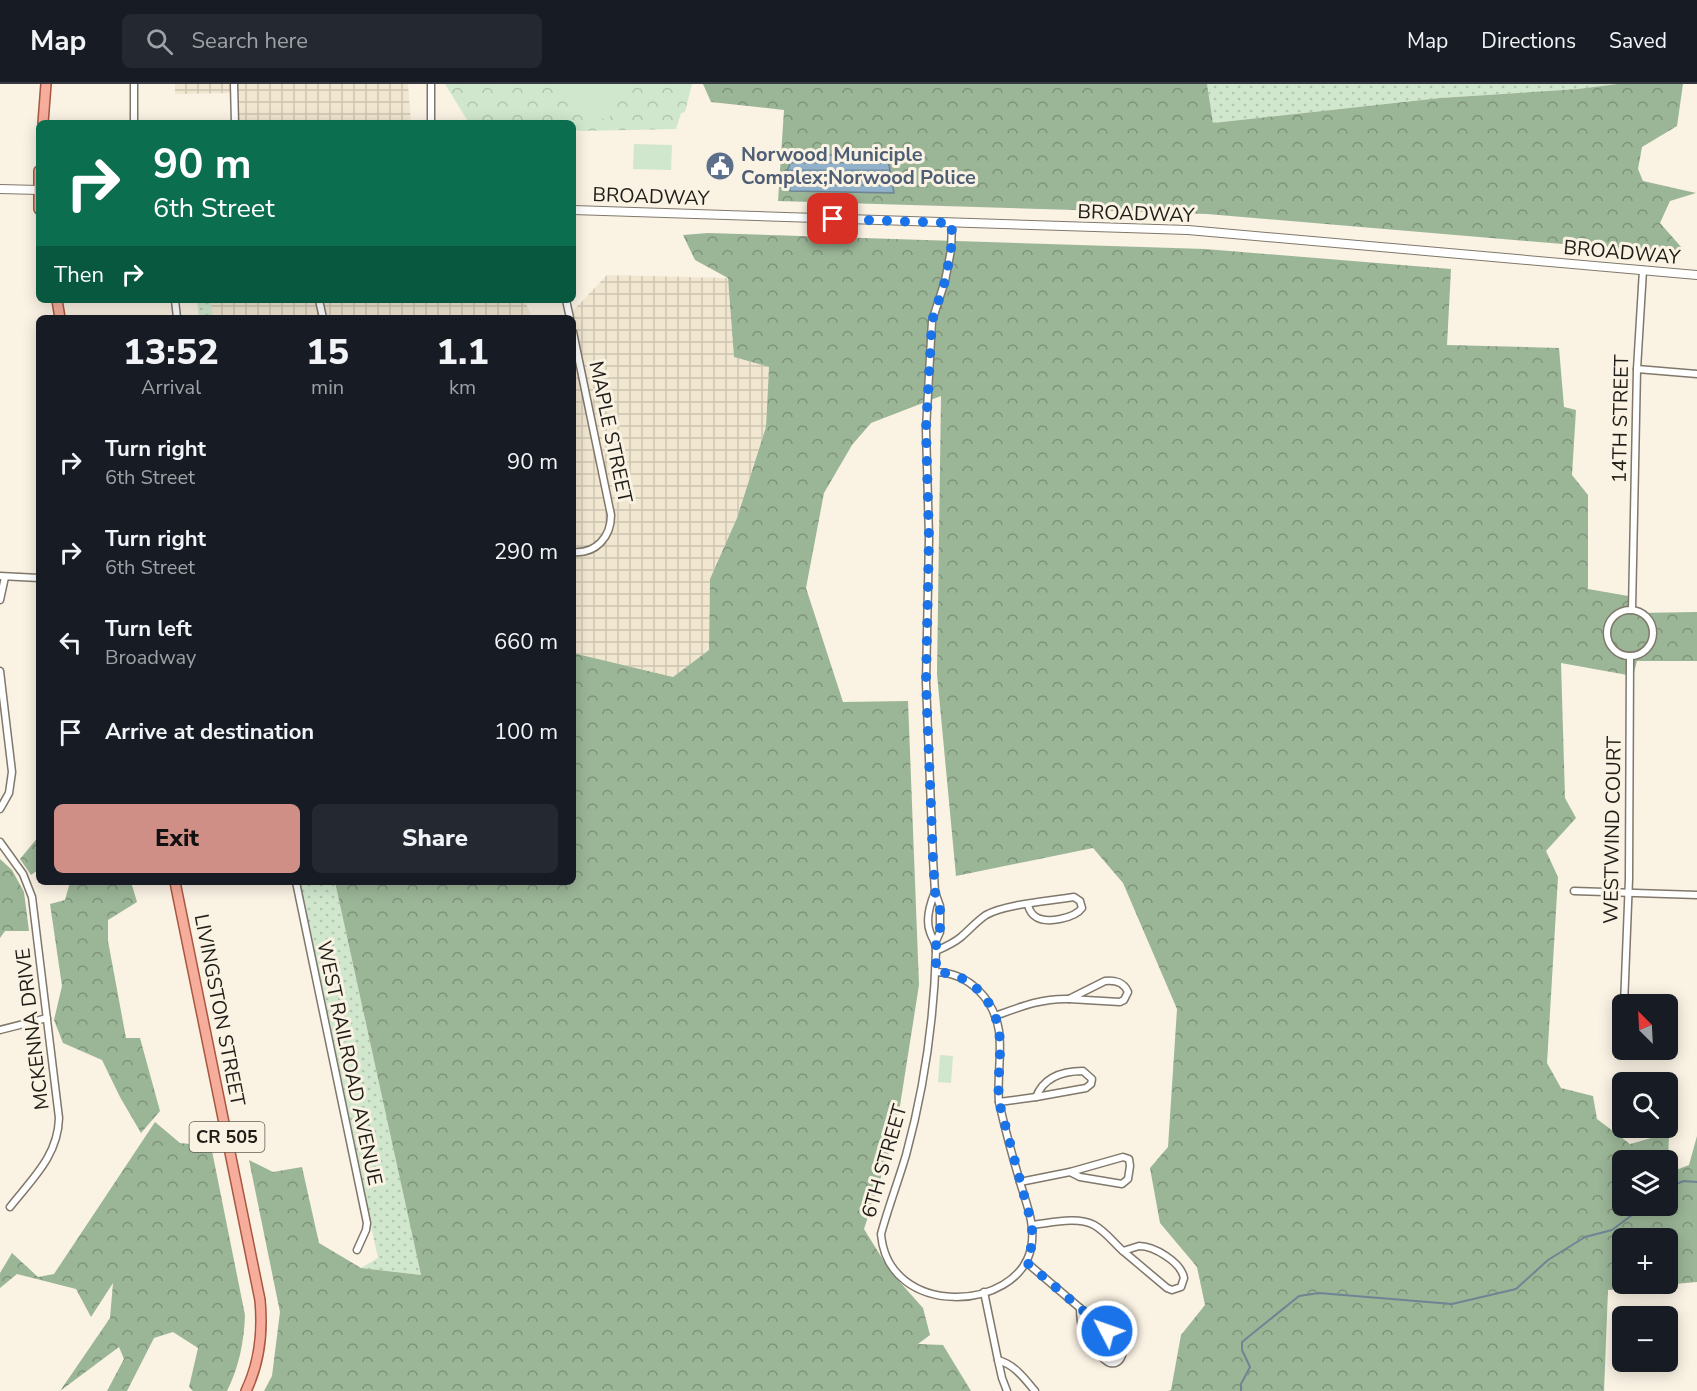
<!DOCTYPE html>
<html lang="en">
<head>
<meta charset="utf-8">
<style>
	:root { --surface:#171b24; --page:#242831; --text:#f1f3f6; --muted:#9ea1a6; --line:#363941; --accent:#cf8f87 }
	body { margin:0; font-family:"Nunito Sans",sans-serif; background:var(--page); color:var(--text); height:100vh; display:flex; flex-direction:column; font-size:22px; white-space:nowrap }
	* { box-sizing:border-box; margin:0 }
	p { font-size:20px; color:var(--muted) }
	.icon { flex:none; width:33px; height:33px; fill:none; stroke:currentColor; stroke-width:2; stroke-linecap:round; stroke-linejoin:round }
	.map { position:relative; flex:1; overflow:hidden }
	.drawer { position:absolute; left:36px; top:231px; width:540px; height:570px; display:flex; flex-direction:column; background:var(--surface); border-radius:9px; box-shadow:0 3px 15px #0003 }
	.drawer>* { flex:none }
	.guide { position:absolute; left:36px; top:36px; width:540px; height:183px; border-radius:9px; box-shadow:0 3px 15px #0003; background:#0b6e4f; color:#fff; overflow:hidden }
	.needle { width:39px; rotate:336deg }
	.buttons { position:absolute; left:1612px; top:910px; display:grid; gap:12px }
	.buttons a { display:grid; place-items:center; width:66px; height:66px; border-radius:9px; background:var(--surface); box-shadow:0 3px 15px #0003; font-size:30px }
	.pin { position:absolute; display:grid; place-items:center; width:51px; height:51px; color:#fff; margin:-26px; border-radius:12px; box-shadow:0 3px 9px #0006 }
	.me { position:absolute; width:66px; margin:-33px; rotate:311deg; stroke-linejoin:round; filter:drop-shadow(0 0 4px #0008) }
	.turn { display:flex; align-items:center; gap:21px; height:126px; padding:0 18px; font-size:27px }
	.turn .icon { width:78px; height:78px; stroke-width:2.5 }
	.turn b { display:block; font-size:42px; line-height:51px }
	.then { display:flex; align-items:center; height:57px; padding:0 18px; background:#0003; gap:12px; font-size:22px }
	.eta { display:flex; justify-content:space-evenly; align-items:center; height:102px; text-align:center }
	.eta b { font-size:36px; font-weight:800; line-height:42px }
	.action { display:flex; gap:12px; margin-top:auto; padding:12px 18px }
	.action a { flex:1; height:69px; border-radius:9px; background:var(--accent); color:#111; font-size:24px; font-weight:800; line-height:69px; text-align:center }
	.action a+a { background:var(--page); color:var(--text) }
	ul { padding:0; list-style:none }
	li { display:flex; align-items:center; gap:18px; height:90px; padding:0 18px }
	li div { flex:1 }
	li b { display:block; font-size:22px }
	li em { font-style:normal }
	header { display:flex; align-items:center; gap:36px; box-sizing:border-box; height:84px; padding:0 30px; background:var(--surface); border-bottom:2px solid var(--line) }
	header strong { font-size:28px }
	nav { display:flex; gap:33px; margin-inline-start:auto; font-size:21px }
	.search { width:420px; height:54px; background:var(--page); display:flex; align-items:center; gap:15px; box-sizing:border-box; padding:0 21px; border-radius:9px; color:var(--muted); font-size:22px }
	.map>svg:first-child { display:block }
</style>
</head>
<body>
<header>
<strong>Map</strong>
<div class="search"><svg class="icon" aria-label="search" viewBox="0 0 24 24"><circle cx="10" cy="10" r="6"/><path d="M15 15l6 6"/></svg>Search here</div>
<nav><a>Map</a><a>Directions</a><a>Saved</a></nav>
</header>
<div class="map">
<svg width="1697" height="1307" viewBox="0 0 1697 1307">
	<defs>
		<pattern id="industrial-grid" width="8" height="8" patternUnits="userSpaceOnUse" patternTransform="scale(1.5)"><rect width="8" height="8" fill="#f1e6d0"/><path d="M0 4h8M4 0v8" fill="none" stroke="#cec5b2"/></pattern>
		<pattern id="grass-dots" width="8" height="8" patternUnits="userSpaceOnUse" patternTransform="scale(1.5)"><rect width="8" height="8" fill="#d0e7cd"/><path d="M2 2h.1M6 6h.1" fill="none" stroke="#b2c6af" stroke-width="1.8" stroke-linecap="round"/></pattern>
		<pattern id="forest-crowns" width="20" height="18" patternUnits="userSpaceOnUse" patternTransform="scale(1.5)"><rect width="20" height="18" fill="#9bb597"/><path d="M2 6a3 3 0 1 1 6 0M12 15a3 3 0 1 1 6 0" fill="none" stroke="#7e937a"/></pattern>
		<pattern id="park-crowns" width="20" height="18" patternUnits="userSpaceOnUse" patternTransform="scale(1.5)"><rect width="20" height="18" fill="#d0e7cd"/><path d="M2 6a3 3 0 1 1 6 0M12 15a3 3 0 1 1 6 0" fill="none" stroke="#b2c6af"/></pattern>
		<pattern id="water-rules" width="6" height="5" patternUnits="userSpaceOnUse" patternTransform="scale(1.5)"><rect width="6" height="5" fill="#90b1c9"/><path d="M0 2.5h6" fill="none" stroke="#758fa2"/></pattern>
	</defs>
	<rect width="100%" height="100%" fill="#faf2e3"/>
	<!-- industrial -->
	<g fill="url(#industrial-grid)">
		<path d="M 175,0 L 408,0 L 411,39 L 234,39 L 233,9 L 175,10 Z"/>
		<path d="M 607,191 L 728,194 L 734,273 L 769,283 L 766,343 L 737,434 L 710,495 L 709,566 L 673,593 L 573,569 L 573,234 L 566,234 Z"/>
		<path d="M 210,216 L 524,216 L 533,234 L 213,234 Z"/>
	</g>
	<!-- grass -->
	<g fill="url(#grass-dots)">
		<path d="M 1207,0 L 1617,0 L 1578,5 L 1440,14 L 1213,39 Z"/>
		<path d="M 197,216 L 210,216 L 213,234 L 199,234 Z"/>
		<path d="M 296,798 L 335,798 L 421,1191 L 361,1184 L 378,1174 Z"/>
	</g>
	<!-- forest -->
	<g fill="url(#forest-crowns)" fill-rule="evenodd">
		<path d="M 703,0 L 1207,0 L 1213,39 L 1440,14 L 1578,5 L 1617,0 L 1683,0 L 1677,42 L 1642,63 L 1638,85 L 1643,97 L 1696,109 L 1670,117 L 1660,139 L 1682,164 L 1681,170 L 1207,130 L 778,117 L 784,26 L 711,18 Z"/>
		<path d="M 708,149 L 1205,165 L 1451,185 L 1447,261 L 1559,264 L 1564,323 L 1576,326 L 1572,391 L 1588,411 L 1588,505 L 1634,513 L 1636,529 L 1697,528 L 1697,577 L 1637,577 L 1633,592 L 1561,579 L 1565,714 L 1576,734 L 1546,767 L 1558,793 L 1547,979 L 1561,1004 L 1593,1012 L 1597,1035 L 1630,1060 L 1669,1049 L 1668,1080 L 1668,1077 L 1623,1077 L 1623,1122 L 1668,1122 L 1668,1089 L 1689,1081 L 1697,1052 L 1697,1198 L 1608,1206 L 1604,1307 L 1168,1307 L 1171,1306 L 1181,1251 L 1205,1221 L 1197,1183 L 1160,1139 L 1150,1084 L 1168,1063 L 1177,925 L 1123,799 L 1093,764 L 956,792 L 937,590 L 941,312 L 871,339 L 852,361 L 824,409 L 806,504 L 843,618 L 908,617 L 919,901 L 896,1047 L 864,1145 L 890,1187 L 923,1224 L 930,1251 L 918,1260 L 943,1261 L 971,1307 L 264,1307 L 272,1292 L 280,1228 L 249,1076 L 273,1088 L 302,1083 L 319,1159 L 361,1184 L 421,1191 L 335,798 L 573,798 L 573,569 L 673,593 L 709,566 L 710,495 L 737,434 L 766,343 L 769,283 L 734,273 L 728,194 L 695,176 L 683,151 ZM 1623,1155 L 1668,1155 L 1668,1200 L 1623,1200 Z"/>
		<path d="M 39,752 L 39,785 L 31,791 L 20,775 Z"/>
		<path d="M 0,775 L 12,786 L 24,808 L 29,847 L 5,847 L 0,854 Z"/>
		<path d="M 70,798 L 131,798 L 137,818 L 108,836 L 108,857 L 126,954 L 140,954 L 160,1027 L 141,1049 L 120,1013 L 102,976 L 63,959 L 54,936 L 62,902 L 50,820 L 65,816 Z"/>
		<path d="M 155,1038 L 180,1059 L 211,1062 L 245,1231 C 244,1258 239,1283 227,1307 L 193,1307 L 189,1303 L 198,1264 L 173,1248 L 154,1254 L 127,1307 L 107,1307 L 124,1275 L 119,1263 L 60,1307 L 110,1234 L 113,1199 L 91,1233 L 76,1205 L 17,1190 L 0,1204 L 0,1189 L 12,1169 L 38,1193 L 54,1190 Z"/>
	</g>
	<!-- park -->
	<path fill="url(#park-crowns)" d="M 445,0 L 692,0 L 685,28 L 681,29 L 676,45 L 581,47 L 573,46 L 573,39 L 469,39 Z"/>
	<!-- pitch -->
	<g fill="#d0e7cd">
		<path d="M 556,0 L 630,0 L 607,37 L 553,5 Z"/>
		<path d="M 634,60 L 672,61 L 671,86 L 633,85 Z"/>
		<path d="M 940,971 L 953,972 L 951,999 L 938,998 Z"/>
	</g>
	<!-- water -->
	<path fill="url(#water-rules)" stroke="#6e8594" stroke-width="1.5" d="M 887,70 L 894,109 L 790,107 L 787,87 L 794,71 Z"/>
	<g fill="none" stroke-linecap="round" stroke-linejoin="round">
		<!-- stream -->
		<g stroke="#6e8594" stroke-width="2">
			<path d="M 1668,1103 L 1684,1097 L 1697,1098"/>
			<path d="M 1241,1307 L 1241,1300 L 1250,1283 L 1242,1266 L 1242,1258 L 1299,1212 L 1319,1209 L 1452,1220 L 1516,1205 L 1548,1176 L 1585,1153 L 1612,1146 L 1644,1122"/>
		</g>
		<!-- minor casing -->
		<g stroke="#7f786b" stroke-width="9">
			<g id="minor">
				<path d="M 134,0 L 134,39"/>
				<path d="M 234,0 L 235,39"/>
				<path d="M 431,39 L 431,0"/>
				<path d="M 175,216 L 177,234"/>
				<path d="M 319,216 L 323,234"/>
				<path d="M 566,216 L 570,234"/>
				<path d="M 573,248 L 611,431 C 611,453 596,470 573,468"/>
				<path d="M 1637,285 L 1697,290"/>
				<path d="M 0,492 L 39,494"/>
				<path d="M 0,516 L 5,493"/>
				<path d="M 1632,526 L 1637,285 L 1643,186"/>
				<circle cx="1630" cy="549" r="23"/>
				<path d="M 0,587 L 12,688 L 9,709 L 0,725"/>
				<path d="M 0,758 L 23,790 L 32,813 L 59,1034 C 58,1072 32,1095 10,1123"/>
				<path d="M 296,798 L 367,1139 L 366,1146 L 357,1166"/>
				<path d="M 1574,807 L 1697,811"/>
				<path d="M 935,808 C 930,820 925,835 930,848 C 933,857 936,857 936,867 C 934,936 924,1005 906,1071 C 898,1098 888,1124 881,1150 C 888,1235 1018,1228 1031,1164 C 1036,1141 1026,1119 1020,1098 C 1012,1071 1005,1045 999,1018 C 997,995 1002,970 999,947 C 994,915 969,889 936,888"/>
				<path d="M 936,857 L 940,848 L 940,822 L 935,808 L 933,775 L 926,598 L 929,454 L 926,345 L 932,237 L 945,197 L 951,166 L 952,139"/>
				<path d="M 936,867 C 945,863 954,859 961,853 C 969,846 977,837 986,831 C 1005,820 1051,817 1074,813 L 1080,817 L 1082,824 C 1075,834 1047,840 1036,833 C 1031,830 1029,825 1028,821"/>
				<path d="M 1105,897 C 1114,896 1124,898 1128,908 L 1124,916 L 1120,918 L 1069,915 Z"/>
				<path d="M 1624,921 L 1629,795 L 1630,572"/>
				<path d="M 995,932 C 1020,923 1042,914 1069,915"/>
				<path d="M 0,946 L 47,934"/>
				<path d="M 1623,960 L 1623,959"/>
				<path d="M 1083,987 L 1092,995 L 1091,1000 L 1086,1004 L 1036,1013 C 1044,993 1062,987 1083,987 Z"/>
				<path d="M 999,1018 L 1036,1013"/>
				<path d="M 1123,1073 L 1129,1075 L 1130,1082 L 1128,1095 L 1122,1100 L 1080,1093 L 1070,1088 Z"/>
				<path d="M 1020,1098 L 1070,1088"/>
				<path d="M 1032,1141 C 1051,1139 1077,1132 1094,1141 C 1105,1147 1114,1159 1123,1167"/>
				<path d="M 1139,1162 C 1154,1162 1181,1178 1184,1194 L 1181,1203 L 1172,1206 L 1167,1204 L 1123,1167 Z"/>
				<path d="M 1026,1178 L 1080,1224"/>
				<path d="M 984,1208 L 998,1276"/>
				<path d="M 1080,1224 C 1093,1237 1112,1248 1121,1264 C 1125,1271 1119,1281 1110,1279 C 1106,1278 1102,1273 1099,1270 C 1085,1256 1080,1244 1080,1224 Z"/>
				<path d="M 1007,1307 L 1002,1294 L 998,1276 C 1015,1281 1024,1294 1035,1307"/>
			</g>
		</g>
		<!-- tertiary casing -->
		<g stroke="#7f786b" stroke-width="10">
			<g id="tertiary">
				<path d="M 0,105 L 39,106"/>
				<path d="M 573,126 L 1188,146 L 1697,191"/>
			</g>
		</g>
		<!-- primary casing -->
		<g stroke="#a75742" stroke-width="12">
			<g id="primary">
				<path d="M 43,39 L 46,0"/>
				<path d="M 39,87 L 39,125"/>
				<path d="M 57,216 L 60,234"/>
				<path d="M 175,798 L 260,1216 C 263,1248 260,1278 246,1307"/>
			</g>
		</g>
		<!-- minor -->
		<use href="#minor" stroke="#fff" stroke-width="6"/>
		<!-- tertiary -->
		<use href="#tertiary" stroke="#fff" stroke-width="8"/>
		<!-- primary -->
		<use href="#primary" stroke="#f6ad9b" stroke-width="9"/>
	</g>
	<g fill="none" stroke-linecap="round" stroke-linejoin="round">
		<!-- route -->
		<path stroke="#1a73e8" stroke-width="10" stroke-dasharray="0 18" d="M 833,135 L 952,139 L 951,166 L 945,197 L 932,237 L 926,345 L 929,454 L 926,598 L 933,775 L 935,808 L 940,822 L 940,848 L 936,857 L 936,888 C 969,889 994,915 999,947 C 1002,969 997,995 999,1018 L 1032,1141 L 1032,1161 L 1026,1178 L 1107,1247"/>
	</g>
	<!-- icons -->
	<defs>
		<g id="civic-disc" transform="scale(1.5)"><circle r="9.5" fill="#5c6f8a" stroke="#faf2e3"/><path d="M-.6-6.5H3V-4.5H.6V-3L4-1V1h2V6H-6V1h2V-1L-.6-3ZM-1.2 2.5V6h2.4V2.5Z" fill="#fff"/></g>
	</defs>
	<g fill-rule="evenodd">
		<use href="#civic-disc" x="720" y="82"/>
	</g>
	<g text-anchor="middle" stroke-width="6" stroke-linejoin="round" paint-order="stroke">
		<!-- shield labels -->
		<rect fill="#faf2e3" stroke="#615d54" stroke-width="1.5" x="189.5" y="1038" width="75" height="30" rx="4.5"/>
		<g font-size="18" font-weight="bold" fill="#1f1d17">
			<text x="227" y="1059">CR 505</text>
		</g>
		<!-- service labels -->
		<g font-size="20" font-weight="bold" fill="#4e5e75" stroke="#faf2e3" text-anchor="start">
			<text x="741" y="77">Norwood Municiple<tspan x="741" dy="23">Complex;Norwood Police</tspan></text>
		</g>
		<!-- street labels -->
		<g font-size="20" fill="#1f1d17" stroke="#faf2e3">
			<text transform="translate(651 112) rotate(2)" y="7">BROADWAY</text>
			<text transform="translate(1136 129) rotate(2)" y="7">BROADWAY</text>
			<text transform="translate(1622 168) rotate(5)" y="7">BROADWAY</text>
			<text transform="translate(1620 335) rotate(-89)" y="7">14TH STREET</text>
			<text transform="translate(611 348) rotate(78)" y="7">MAPLE STREET</text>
			<text transform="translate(1612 746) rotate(-89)" y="7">WESTWIND COURT</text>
			<text transform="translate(220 926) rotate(79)" y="7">LIVINGSTON STREET</text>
			<text transform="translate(32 945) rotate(-97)" y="7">MCKENNA DRIVE</text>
			<text transform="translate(350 979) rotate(78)" y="7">WEST RAILROAD AVENUE</text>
			<text transform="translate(884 1077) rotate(-74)" y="7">6TH STREET</text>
		</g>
	</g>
</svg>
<div class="buttons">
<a><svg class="needle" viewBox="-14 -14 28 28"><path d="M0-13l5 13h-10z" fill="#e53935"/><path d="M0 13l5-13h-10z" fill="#9ea1a6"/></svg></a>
<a><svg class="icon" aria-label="search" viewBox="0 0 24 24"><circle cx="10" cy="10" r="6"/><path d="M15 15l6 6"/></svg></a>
<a><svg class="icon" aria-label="layers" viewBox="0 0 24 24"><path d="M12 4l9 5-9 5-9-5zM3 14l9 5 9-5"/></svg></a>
<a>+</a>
<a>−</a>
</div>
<div class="pin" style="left:833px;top:135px;background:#d93025"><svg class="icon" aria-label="arrive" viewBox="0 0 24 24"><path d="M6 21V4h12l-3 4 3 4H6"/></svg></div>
<svg class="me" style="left:1107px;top:1247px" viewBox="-20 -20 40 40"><circle r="17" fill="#1a73e8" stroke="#fff" stroke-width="3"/><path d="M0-11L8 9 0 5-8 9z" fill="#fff"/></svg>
<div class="guide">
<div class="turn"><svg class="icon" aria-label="right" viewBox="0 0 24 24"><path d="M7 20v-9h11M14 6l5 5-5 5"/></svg><div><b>90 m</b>6th Street</div></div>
<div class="then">Then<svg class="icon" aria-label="right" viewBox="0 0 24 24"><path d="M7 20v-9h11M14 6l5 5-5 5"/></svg></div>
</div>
<section class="drawer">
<div class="eta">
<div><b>13:52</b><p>Arrival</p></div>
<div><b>15</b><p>min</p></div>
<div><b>1.1</b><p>km</p></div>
</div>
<ul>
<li><svg class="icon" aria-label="right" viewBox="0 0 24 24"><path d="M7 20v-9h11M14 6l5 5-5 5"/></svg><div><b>Turn right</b><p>6th Street</p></div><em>90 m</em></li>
<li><svg class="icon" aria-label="right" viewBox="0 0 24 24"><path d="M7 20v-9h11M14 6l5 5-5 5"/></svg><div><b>Turn right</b><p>6th Street</p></div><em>290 m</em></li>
<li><svg class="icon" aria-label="left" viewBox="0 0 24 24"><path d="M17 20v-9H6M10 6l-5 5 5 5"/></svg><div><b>Turn left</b><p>Broadway</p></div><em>660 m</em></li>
<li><svg class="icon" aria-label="arrive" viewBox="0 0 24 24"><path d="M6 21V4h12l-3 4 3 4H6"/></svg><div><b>Arrive at destination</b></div><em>100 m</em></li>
</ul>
<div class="action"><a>Exit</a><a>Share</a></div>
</section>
</div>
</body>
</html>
